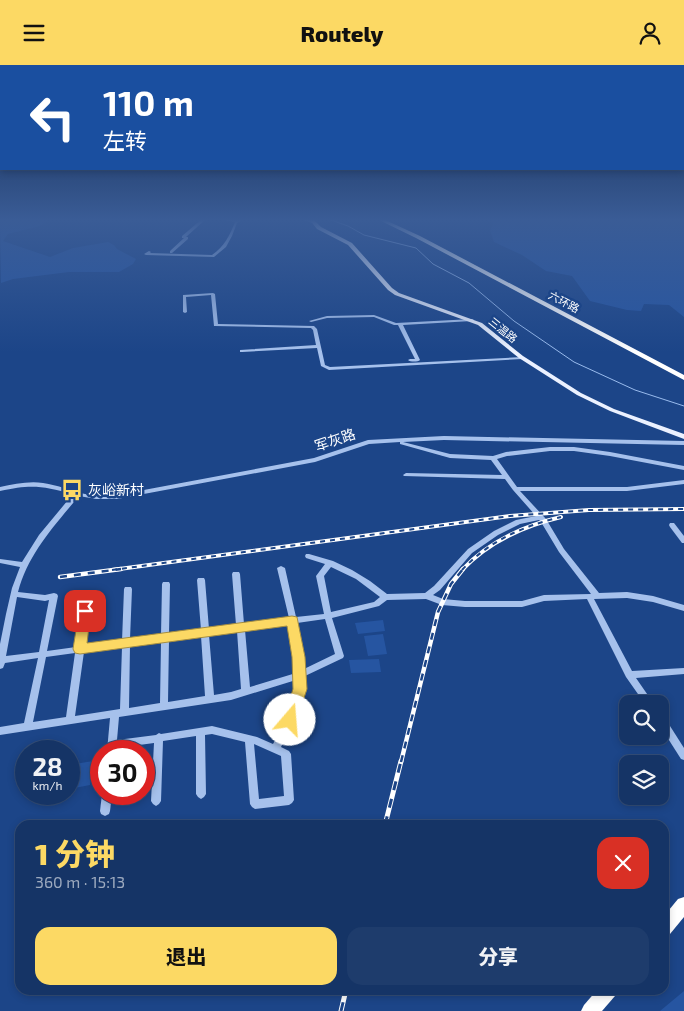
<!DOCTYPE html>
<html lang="zh">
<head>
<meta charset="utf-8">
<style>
	:root { --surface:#153466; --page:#1e3c6c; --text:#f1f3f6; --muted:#9daabf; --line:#344f7a; --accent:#fcd964 }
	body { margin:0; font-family:"Exo 2","Noto Sans SC",sans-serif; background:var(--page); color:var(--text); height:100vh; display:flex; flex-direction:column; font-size:19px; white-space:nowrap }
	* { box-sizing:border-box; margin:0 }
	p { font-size:16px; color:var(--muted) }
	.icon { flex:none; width:28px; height:28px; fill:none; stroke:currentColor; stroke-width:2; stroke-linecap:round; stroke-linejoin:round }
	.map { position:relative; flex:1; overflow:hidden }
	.drawer { position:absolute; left:15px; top:755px; width:654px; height:175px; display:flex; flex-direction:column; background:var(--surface); border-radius:15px; box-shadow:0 2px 8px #0003,0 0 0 1px var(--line) }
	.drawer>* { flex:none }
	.top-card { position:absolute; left:0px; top:0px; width:685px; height:105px; box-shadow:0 2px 8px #0003,0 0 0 1px var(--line); background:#1a4fa0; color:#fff; overflow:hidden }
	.fabs { position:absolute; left:619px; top:630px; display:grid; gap:10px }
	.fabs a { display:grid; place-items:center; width:50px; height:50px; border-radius:10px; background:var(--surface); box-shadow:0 2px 8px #0003,0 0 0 1px var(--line); font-size:25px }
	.speed { position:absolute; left:15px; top:675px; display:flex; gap:10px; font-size:25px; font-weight:700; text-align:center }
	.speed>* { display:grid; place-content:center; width:65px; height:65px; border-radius:50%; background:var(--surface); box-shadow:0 2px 8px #0003,0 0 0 1px var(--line); line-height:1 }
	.speed small { font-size:12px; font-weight:400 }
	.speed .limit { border:8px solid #d22; background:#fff; color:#111 }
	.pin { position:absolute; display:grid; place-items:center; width:42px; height:42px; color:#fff; margin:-21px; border-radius:10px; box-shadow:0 2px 8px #0006 }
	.me { position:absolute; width:55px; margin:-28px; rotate:18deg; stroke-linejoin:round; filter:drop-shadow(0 0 4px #0008) }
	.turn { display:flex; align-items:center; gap:18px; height:105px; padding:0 20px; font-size:22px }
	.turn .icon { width:65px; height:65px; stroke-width:2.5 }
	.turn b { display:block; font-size:35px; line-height:42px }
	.round { display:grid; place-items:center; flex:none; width:52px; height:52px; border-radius:15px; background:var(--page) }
	.head { display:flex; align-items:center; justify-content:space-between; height:85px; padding:0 20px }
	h1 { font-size:30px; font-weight:800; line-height:38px; color:var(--accent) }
	.action { display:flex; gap:10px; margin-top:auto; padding:10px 20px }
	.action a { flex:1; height:58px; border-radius:15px; background:var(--accent); color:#111; font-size:20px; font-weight:800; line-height:58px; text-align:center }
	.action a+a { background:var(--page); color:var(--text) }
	header { display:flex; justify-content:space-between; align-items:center; height:65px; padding:0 20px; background:var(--accent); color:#111; font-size:22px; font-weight:800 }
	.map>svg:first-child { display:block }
</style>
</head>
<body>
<header><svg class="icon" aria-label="menu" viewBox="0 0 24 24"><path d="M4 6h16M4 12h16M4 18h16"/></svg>Routely<svg class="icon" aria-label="person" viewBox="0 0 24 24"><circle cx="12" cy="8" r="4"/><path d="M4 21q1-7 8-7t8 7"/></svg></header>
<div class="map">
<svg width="684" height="946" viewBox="0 0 684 946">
	<rect width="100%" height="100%" fill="#1c4588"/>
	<!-- green -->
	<g fill="#2655a1">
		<path d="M 0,154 L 50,154 L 40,161 L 8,169 L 3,176 L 50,192 L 73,183 L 108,177 L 114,180 L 117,184 L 136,194 L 133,199 L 119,207 L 69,207 L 13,214 L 1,218 Z"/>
		<path d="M 481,154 L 684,154 L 684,252 L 669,240 L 644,239 L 641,246 L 627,245 L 590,236 L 572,211 L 546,206 L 522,190 L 494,177 L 490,165 L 493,159 L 488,155 Z"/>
		<path d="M 383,555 L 385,566 L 358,569 L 355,558 Z"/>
		<path d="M 383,569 L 387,589 L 368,591 L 364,571 Z"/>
		<path d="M 379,594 L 381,607 L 351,608 L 349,595 Z"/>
		<path d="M 93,696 L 90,720 L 69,724 L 69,700 Z"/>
		<path d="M 684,926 L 684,946 L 660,946 Z"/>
	</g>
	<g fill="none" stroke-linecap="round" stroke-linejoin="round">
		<!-- stream -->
		<path stroke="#99bbed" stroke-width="1" d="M 328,154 L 348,161 L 364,170 L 416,183 L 433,199 L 469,218 L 514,256 L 574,297 L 635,325 L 684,341"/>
		<!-- minor -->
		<g fill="#a6c1ec" fill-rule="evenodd">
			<path d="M 202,154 L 206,154 L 186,172 L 188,172 L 188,174 L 172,188 L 170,188 L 170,186 L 184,173 L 182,173 L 182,171 Z"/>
			<path d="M 218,154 L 237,155 L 244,154 L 237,158 L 232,171 L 226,182 L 214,192 L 146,190 L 144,189 L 149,186 L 151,187 L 150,188 L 212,190 C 224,182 230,170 235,157 Z"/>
			<path d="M 301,154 L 307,154 L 314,157 L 312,158 Z"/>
			<path d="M 213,228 L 215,229 L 218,259 L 314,261 L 317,264 L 325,300 L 330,302 L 522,292 L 524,293 L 522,294 L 329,305 L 321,301 L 317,283 L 242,287 L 240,287 L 240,285 L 316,280 L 313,265 L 311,263 L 214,261 L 211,230 L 186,232 L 187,247 L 185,248 L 183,247 L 183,230 Z"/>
			<path d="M 374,250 L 396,258 L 472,254 L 474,255 L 472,256 L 403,260 L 420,295 C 418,297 410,297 408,295 L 410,294 L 415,294 L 398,260 L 394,260 L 374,252 L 327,253 L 311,257 L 309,256 L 327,251 Z"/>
			<path d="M 444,371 L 684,376 L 684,380 L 444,375 L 403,377 L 450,389 L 493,391 L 506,387 L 550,382 L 574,382 L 610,387 L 684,401 L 684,405 L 610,391 L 574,386 L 550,386 L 507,391 L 497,394 L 517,422 L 627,422 L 684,415 L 684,419 L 627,426 L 520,426 L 546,454 L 564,484 L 599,528 L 627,527 L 653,531 L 684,540 L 684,546 L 653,537 L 627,533 L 594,534 L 632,606 L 684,603 L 684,609 L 636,613 L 654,639 L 645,639 L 626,612 L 587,534 L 544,536 L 522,542 L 465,542 L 442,540 L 426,534 L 387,535 L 379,541 L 332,553 L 344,591 L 343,593 L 305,611 C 304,640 294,658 281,682 L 289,686 L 291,689 L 294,735 L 292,738 L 289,740 L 255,744 L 252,742 L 250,739 L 245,677 L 212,669 L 205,670 L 206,729 L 204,732 L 201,734 L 198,732 L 196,729 L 196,671 L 163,676 L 161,736 L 159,739 L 156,741 L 153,739 L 151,736 L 154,678 L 117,683 L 117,686 L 107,686 L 110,653 L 0,670 L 0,662 L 24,658 L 38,593 L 5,598 L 3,603 L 0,604 L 0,579 L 6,549 L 12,523 L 20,502 L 0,498 L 0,494 L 22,497 L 39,470 L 73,429 C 43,421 31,419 0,426 L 0,422 C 14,419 29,416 43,418 C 58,420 71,426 85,429 C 96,431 106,431 117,430 L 314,393 L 368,375 ZM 400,377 L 400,379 L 450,393 L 491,395 L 502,410 L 406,408 L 403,410 L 404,411 L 505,414 L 513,425 L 536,451 L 516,455 L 494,466 L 468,484 L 434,521 L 425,528 L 387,529 L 370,516 L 352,505 L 333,496 L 309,489 L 306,489 L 305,491 L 306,493 L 325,499 L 316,511 L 324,549 L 296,552 L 285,503 L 281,501 L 277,503 L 289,553 L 244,559 L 240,509 L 239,507 L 233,507 L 232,509 L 236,560 L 209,564 L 205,515 L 204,513 L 198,513 L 197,515 L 201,565 L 169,569 L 170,519 L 169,517 L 163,517 L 162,519 L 161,570 L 130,574 L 132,524 L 131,522 L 125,522 L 124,524 L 122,576 L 85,581 L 92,527 L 91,525 L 85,525 L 84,527 L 76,582 L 47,586 L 58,531 L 57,529 L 54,528 L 45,530 L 18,527 C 28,489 54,461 79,431 L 96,434 L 117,434 L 315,397 L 369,379 ZM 539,455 L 541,457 L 559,487 L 591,529 L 544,530 L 522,536 L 465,536 L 443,534 L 433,530 L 440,525 L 472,488 L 498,470 L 520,459 ZM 331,502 L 356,514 L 380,532 L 374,537 L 331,547 L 324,511 ZM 17,532 L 45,536 L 49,535 L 39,587 L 6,591 ZM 325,554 L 335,589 L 304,604 L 302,579 L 297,558 ZM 290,559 L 294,579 L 296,608 L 250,622 L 245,565 ZM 237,566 L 241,624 L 231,627 L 214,630 L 209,570 ZM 201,571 L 205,631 L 168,637 L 169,575 ZM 161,577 L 160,638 L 129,643 L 130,581 ZM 122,582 L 120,644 L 75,651 L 84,587 ZM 75,588 L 66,652 L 33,657 L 46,592 ZM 296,615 C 295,639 285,658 273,679 L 257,672 L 212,661 L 161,669 L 159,668 L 156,670 L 117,675 L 119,652 L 231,635 ZM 254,679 L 281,691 L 284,731 L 259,734 Z"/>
			<path d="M 670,458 L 674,458 L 684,471 L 684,478 L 682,478 L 670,462 L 669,460 Z"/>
			<path d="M 660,649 L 663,650 L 684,683 L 684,695 L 681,694 L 660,661 Z"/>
			<path d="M 102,729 L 112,729 L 110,746 L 109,749 L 105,751 L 101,749 L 100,746 Z"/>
		</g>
		<!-- major -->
		<path fill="#ebf1ff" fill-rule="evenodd" d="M 309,154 L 313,154 L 321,162 L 352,178 L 392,223 L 399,228 L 482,258 L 523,291 L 581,328 L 614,344 L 684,369 L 684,374 L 610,346 L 577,330 L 519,293 L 478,260 L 395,230 L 388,225 L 348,180 L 317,164 Z"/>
		<!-- highway -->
		<g fill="#fff" fill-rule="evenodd">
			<path d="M 377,154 L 383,154 L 420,171 L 684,310 L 684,315 L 416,173 Z"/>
			<path d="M 684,832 L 684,852 L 670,869 L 664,871 L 664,851 L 678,834 Z"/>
			<path d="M 597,925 L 618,925 L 615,931 L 602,946 L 581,946 L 584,940 Z"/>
		</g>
		<!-- rail-far2 casing -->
		<g stroke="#fff" stroke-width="4">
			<g id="rail-far2">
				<path d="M 112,505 L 510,451 L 589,445 L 684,444"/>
				<path d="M 462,505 C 489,476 523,461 561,452"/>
			</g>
		</g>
		<!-- rail-far1 casing -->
		<g stroke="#fff" stroke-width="4.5">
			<g id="rail-far1">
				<path d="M 60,512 L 121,504"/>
				<path d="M 401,697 L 438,547 L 451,519 L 463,504"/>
			</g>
		</g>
		<!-- rail casing -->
		<g stroke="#fff" stroke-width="5">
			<g id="rail">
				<path d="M 385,760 L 401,696"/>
				<path d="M 341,946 L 346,925"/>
			</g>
		</g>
		<!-- rail-far2 -->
		<use href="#rail-far2" stroke="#1c4588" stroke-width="2" stroke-dasharray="5" stroke-linecap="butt"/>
		<!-- rail-far1 -->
		<use href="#rail-far1" stroke="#1c4588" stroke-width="2.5" stroke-dasharray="7" stroke-linecap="butt"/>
		<!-- rail -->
		<use href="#rail" stroke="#1c4588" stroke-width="3" stroke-dasharray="9" stroke-linecap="butt"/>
	</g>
	<!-- sky -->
	<linearGradient id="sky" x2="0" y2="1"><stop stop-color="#0f264b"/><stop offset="0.54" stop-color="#3a5c96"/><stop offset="1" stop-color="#3a5c96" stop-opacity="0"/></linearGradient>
	<rect width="684" height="287" fill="url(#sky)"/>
	<!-- route -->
	<path fill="#fcd964" stroke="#a48d41" d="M 85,541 L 90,543 L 91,546 L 87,578 L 292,551 L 297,552 L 305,592 L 307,624 L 295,660 L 290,662 L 285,660 L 283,655 L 293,624 L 292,592 L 287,561 L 80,589 L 75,588 L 73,584 L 79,546 L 80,543 Z"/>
	<!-- icons -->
	<defs>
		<g id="bus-bare" transform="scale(1.725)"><path d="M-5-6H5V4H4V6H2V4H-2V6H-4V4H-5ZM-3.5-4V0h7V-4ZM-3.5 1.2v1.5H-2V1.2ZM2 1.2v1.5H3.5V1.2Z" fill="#fcd964" stroke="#1c4588" stroke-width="2.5" paint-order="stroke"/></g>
	</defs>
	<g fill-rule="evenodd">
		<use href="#bus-bare" x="72" y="425"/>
	</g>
	<g text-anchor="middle" stroke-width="5" stroke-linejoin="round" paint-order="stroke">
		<!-- far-street labels -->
		<g font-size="11" fill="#fff" stroke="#1c4588">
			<text transform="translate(564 237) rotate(28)" y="4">六环路</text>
			<text transform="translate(503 265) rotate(39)" y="4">三温路</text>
		</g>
		<!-- street labels -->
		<g font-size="14" fill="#fff" stroke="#1c4588">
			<text transform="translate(335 375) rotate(-19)" y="5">军灰路</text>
		</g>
		<!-- poi labels -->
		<g font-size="14" fill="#fff" stroke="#1c4588" text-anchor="start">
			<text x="88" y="430">灰峪新村</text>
		</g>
	</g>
</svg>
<div class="fabs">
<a><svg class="icon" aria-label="search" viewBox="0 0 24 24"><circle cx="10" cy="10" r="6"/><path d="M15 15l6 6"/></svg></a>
<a><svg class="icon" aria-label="layers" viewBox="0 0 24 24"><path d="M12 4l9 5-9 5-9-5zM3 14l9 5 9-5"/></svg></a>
</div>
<div class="speed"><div>28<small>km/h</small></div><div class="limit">30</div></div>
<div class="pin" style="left:85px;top:546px;background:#d93025"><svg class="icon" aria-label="arrive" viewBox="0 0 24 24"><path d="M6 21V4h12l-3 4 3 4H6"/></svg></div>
<svg class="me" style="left:290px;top:655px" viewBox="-20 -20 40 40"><circle r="19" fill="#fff"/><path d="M0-13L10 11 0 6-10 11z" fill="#fcd964"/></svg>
<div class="top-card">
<div class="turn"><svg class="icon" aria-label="left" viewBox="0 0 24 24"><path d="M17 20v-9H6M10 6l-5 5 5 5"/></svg><div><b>110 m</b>左转</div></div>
</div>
<section class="drawer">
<div class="head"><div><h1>1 分钟</h1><p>360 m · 15:13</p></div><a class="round" style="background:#d93025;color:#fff"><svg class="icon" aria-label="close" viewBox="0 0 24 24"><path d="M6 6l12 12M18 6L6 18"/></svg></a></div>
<div class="action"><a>退出</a><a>分享</a></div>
</section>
</div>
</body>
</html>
